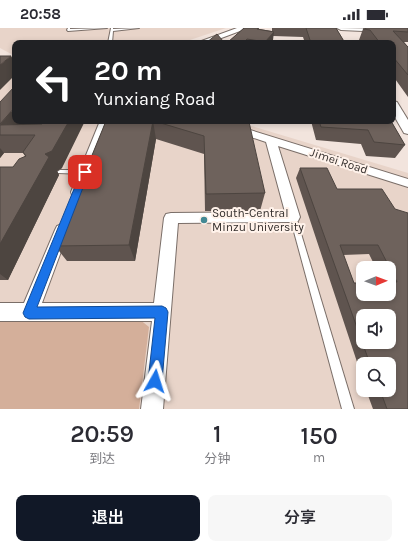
<!DOCTYPE html>
<html lang="zh">
<head>
<meta charset="utf-8">
<style>
	:root { --surface:#fff; --page:#f7f7f7; --text:#2b2b33; --muted:#7c7c81; --accent:#111827 }
	body { margin:0; font-family:Karla,"Noto Sans SC",sans-serif; background:var(--page); color:var(--text); height:100vh; display:flex; flex-direction:column; font-size:15px; white-space:nowrap }
	* { box-sizing:border-box; margin:0 }
	p { font-size:13px; color:var(--muted) }
	.icon { flex:none; width:22px; height:22px; fill:none; stroke:currentColor; stroke-width:2; stroke-linecap:round; stroke-linejoin:round }
	.map { position:relative; height:381px; overflow:hidden }
	.details { display:flex; flex-direction:column; background:var(--surface); flex:1 }
	.details>* { flex:none }
	.banner { position:absolute; left:12px; top:12px; width:384px; height:84px; border-radius:8px; box-shadow:0 2px 6px #0003; background:#202124; color:#fff; overflow:hidden }
	.needle { width:26px; rotate:89deg }
	.tools { position:absolute; left:356px; top:233px; display:grid; gap:8px }
	.tools a { display:grid; place-items:center; width:40px; height:40px; border-radius:8px; background:var(--surface); box-shadow:0 2px 6px #0003; font-size:20px }
	.pin { position:absolute; display:grid; place-items:center; width:34px; height:34px; color:#fff; margin:-17px; border-radius:8px; box-shadow:0 2px 6px #0006 }
	.me { position:absolute; width:44px; margin:-22px; rotate:6deg; stroke-linejoin:round; filter:drop-shadow(0 0 3px #0008) }
	.turn { display:flex; align-items:center; gap:14px; height:84px; padding:0 16px; font-size:18px }
	.turn .icon { width:52px; height:52px; stroke-width:2.5 }
	.turn b { display:block; font-size:28px; line-height:34px }
	.eta { display:flex; justify-content:space-evenly; align-items:center; height:68px; text-align:center }
	.eta b { font-size:24px; font-weight:600; line-height:28px }
	.primary-button { display:flex; gap:8px; margin-top:auto; padding:8px 16px }
	.primary-button a { flex:1; height:46px; border-radius:8px; background:var(--accent); color:#fff; font-size:16px; font-weight:600; line-height:46px; text-align:center }
	.primary-button a+a { background:var(--page); color:var(--text) }
	.status { display:flex; justify-content:space-between; align-items:center; height:28px; padding:0 20px; background:var(--surface); direction:ltr }
	.status svg { height:11px; fill:currentColor }
	.map>svg:first-child { display:block }
</style>
</head>
<body>
<div class="status"><b>20:58</b><svg viewBox="0 0 49 12"><path d="M0 12V9h3v3zM5 12V6h3v6zM10 12V3h3v9zM15 12V0h3v12zM26 1h20v11H26zM47 4h2v5h-2z"/></svg></div>
<div class="map">
<svg width="408" height="381" viewBox="0 0 408 381">
	<rect width="100%" height="100%" fill="#f2e4dd"/>
	<!-- built -->
	<path fill="#e8d4c9" fill-rule="evenodd" d="M 0,0 L 226,0 L 181,15 L 15,15 L 15,93 L 235,93 L 408,145 L 408,381 L 0,381 L 0,32 L 13,27 L 0,20 ZM 363,240 L 389,240 L 389,266 L 363,266 ZM 363,288 L 389,288 L 389,314 L 363,314 ZM 363,336 L 389,336 L 389,362 L 363,362 Z"/>
	<!-- green -->
	<path fill="#d4af9a" d="M 0,291 L 139,291 L 149,299 L 139,381 L 0,381 Z"/>
	<g fill="none" stroke-linecap="round" stroke-linejoin="round">
		<!-- service casing -->
		<g stroke="#7a6e68" stroke-width="2">
			<g id="service">
				<path d="M 68,0 L 70,0 L 70,1 L 107,0 L 68,3 L 67,2 Z"/>
				<path d="M 111,0 L 113,0 L 113,1 L 139,0 L 113,3 L 112,15 L 108,15 Z"/>
				<path d="M 60,142 L 85,142 L 88,144 L 85,146 L 58,145 L 57,144 Z"/>
				<path d="M 293,186 L 295,187 L 296,189 L 354,381 L 342,381 L 290,189 L 291,187 Z"/>
			</g>
		</g>
		<!-- minor casing -->
		<g stroke="#7a6e68" stroke-width="2">
			<g id="minor">
				<path d="M 100,93 L 110,93 L 83,164 L 82,167 L 77,169 L 72,167 L 71,164 Z"/>
				<path d="M 206,93 L 221,93 L 408,151 L 408,159 L 278,118 L 300,189 L 298,193 L 293,194 L 178,195 L 163,381 L 141,381 L 152,293 L 0,293 L 0,275 L 24,275 L 55,202 L 57,198 L 62,196 L 67,198 L 69,202 L 42,275 L 154,275 L 164,190 L 166,186 L 171,185 L 285,184 L 266,114 L 208,95 Z"/>
			</g>
		</g>
		<!-- tertiary casing -->
		<g stroke="#7a6e68" stroke-width="2">
			<g id="tertiary">
				<path d="M 237,0 L 248,0 L 208,15 L 196,15 Z"/>
				<path d="M 337,0 L 408,1 L 408,5 L 341,2 Z"/>
				<path d="M 393,73 L 397,74 L 408,92 L 408,106 L 404,105 L 393,86 Z"/>
			</g>
		</g>
		<!-- service -->
		<use href="#service" fill="#fff" fill-rule="evenodd"/>
		<!-- minor -->
		<use href="#minor" fill="#fff" fill-rule="evenodd"/>
		<!-- tertiary -->
		<use href="#tertiary" fill="#fff" fill-rule="evenodd"/>
	</g>
	<!-- wall -->
	<g fill="#5f544f" fill-rule="evenodd">
		<path d="M 244,0 L 259,0 L 259,1 L 272,3 L 272,0 L 336,0 L 345,15 L 305,15 L 303,9 L 273,8 L 273,12 L 270,15 L 206,15 L 223,13 L 228,14 Z"/>
		<path d="M 408,0 L 408,14 L 404,14 L 408,19 L 408,69 L 393,48 L 393,15 L 368,15 L 366,12 L 359,12 L 363,1 Z"/>
		<path d="M 0,74 L 25,96 L 42,96 L 62,140 L 57,143 L 59,147 L 8,252 L 0,252 L 0,139 L 13,139 L 25,128 L 23,125 L 4,125 L 0,130 Z"/>
		<path d="M 106,93 L 244,93 L 265,165 L 260,183 L 205,183 L 204,126 L 156,111 L 135,233 L 67,233 L 55,218 Z"/>
		<path d="M 311,93 L 391,93 L 405,117 L 395,130 L 366,128 L 361,116 L 316,112 Z"/>
		<path d="M 300,140 L 337,161 L 395,181 L 408,381 L 373,381 L 366,362 L 389,362 L 389,336 L 363,336 L 363,352 L 296,150 ZM 369,226 L 376,240 L 389,240 L 389,266 L 354,255 L 343,227 Z"/>
	</g>
	<!-- shaded-wall -->
	<g fill="#4d4540">
		<path d="M 274,4 L 273,12 L 270,15 L 265,15 L 265,14 Z"/>
		<path d="M 247,11 L 246,15 L 243,15 Z"/>
		<path d="M 11,28 L 15,34 L 15,47 L 0,62 L 0,37 Z"/>
		<path d="M 15,79 L 15,93 L 27,93 L 17,107 L 0,97 Z"/>
		<path d="M 69,93 L 85,93 L 62,140 L 57,143 L 59,147 L 8,252 L 0,246 L 0,216 L 45,126 Z"/>
		<path d="M 153,93 L 156,111 L 135,233 L 129,217 Z"/>
		<path d="M 0,120 L 4,125 L 0,130 Z"/>
	</g>
	<!-- building -->
	<g fill="#6e625c" stroke="#4d4540" fill-rule="evenodd">
		<path d="M 244,0 L 258,0 L 257,1 L 274,4 L 265,14 L 247,11 L 243,15 L 206,15 L 217,6 L 223,13 L 228,14 Z"/>
		<path d="M 306,0 L 336,0 L 345,15 L 311,15 Z"/>
		<path d="M 368,0 L 408,0 L 408,4 L 393,3 L 408,19 L 408,47 L 393,29 L 393,15 L 380,15 L 370,2 L 363,1 Z"/>
		<path d="M 0,28 L 11,28 L 0,37 Z"/>
		<path d="M 15,58 L 15,79 L 0,96 L 0,74 Z"/>
		<path d="M 44,93 L 69,93 L 52,123 L 45,126 L 49,129 L 0,216 L 0,139 L 13,139 L 19,131 L 26,128 L 23,124 L 35,107 L 0,107 L 0,97 L 42,96 Z"/>
		<path d="M 106,93 L 153,93 L 129,217 L 55,218 Z"/>
		<path d="M 154,93 L 244,93 L 249,94 L 265,165 L 206,166 L 204,108 Z"/>
		<path d="M 319,93 L 391,93 L 405,117 L 374,114 L 368,102 L 321,99 Z"/>
		<path d="M 300,140 L 327,140 L 337,161 L 382,161 L 395,181 L 408,185 L 408,381 L 387,381 L 380,362 L 389,362 L 389,336 L 370,336 ZM 340,217 L 378,217 L 397,254 L 389,254 L 389,266 L 363,266 L 363,255 L 354,255 ZM 363,288 L 389,288 L 389,314 L 363,314 Z"/>
	</g>
	<!-- route -->
	<path fill="#1a73e8" stroke="#114b97" d="M 85,141 L 89,144 L 37,279 L 162,278 L 166,280 L 168,284 L 162,353 L 160,358 L 155,360 L 150,358 L 148,353 L 155,290 L 29,291 L 25,289 L 23,285 L 81,144 Z"/>
	<!-- markers -->
	<circle fill="#438994" stroke="#fff2ea" stroke-width="1.5" cx="204" cy="192" r="4"/>
	<g text-anchor="middle" stroke-width="4" stroke-linejoin="round" paint-order="stroke">
		<!-- street labels -->
		<g font-size="12" fill="#332e2c" stroke="#fff2ea">
			<text transform="translate(339 133) rotate(18)" y="4">Jimei Road</text>
		</g>
		<!-- poi labels -->
		<g font-size="12" fill="#332e2c" stroke="#fff2ea" text-anchor="start">
			<text x="212" y="189">South-Central<tspan x="212" dy="14">Minzu University</tspan></text>
		</g>
	</g>
</svg>
<div class="tools">
<a><svg class="needle" viewBox="-14 -14 28 28"><path d="M0-13l5 13h-10z" fill="#e53935"/><path d="M0 13l5-13h-10z" fill="#7c7c81"/></svg></a>
<a><svg class="icon" aria-label="sound" viewBox="0 0 24 24"><path d="M4 9h4l5-4v14l-5-4H4zM17 9q2 3 0 6"/></svg></a>
<a><svg class="icon" aria-label="search" viewBox="0 0 24 24"><circle cx="10" cy="10" r="6"/><path d="M15 15l6 6"/></svg></a>
</div>
<div class="pin" style="left:85px;top:144px;background:#d93025"><svg class="icon" aria-label="arrive" viewBox="0 0 24 24"><path d="M6 21V4h12l-3 4 3 4H6"/></svg></div>
<svg class="me" style="left:155px;top:353px" viewBox="-20 -20 40 40"><path d="M0-17L14 15 0 8-14 15z" fill="#1a73e8" stroke="#fff" stroke-width="4"/></svg>
<div class="banner">
<div class="turn"><svg class="icon" aria-label="left" viewBox="0 0 24 24"><path d="M17 20v-9H6M10 6l-5 5 5 5"/></svg><div><b>20 m</b>Yunxiang Road</div></div>
</div>
</div>
<section class="details">
<div class="eta">
<div><b>20:59</b><p>到达</p></div>
<div><b>1</b><p>分钟</p></div>
<div><b>150</b><p>m</p></div>
</div>
<div class="primary-button"><a>退出</a><a>分享</a></div>
</section>
</body>
</html>
